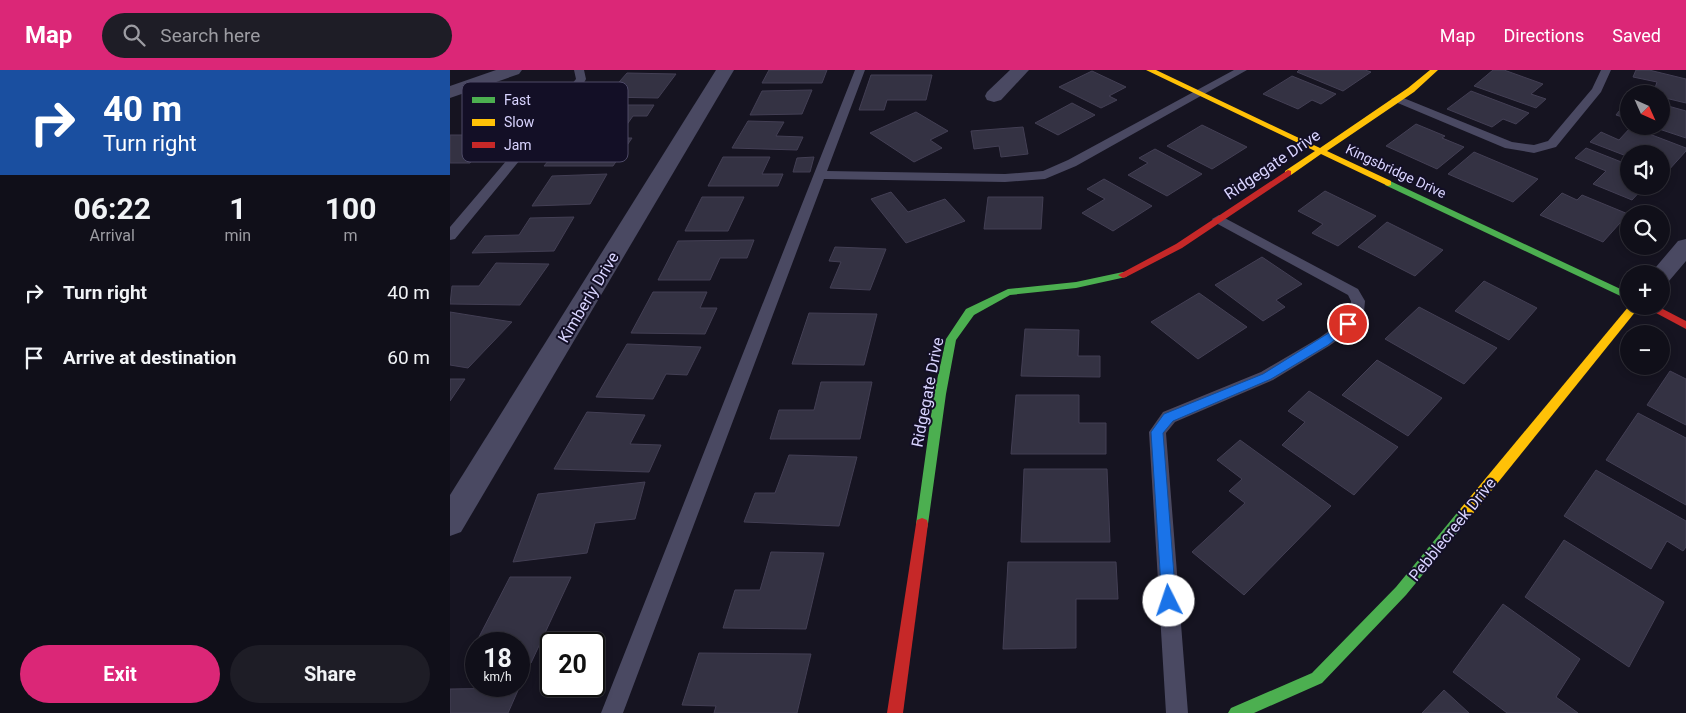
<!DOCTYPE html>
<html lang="en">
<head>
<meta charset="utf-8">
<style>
	:root { --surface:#100f19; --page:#1e1d26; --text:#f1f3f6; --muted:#9c9ca2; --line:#302f38; --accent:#db2777 }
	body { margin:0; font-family:Roboto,sans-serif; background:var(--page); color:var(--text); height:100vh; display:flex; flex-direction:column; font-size:19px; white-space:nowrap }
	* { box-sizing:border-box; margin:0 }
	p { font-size:16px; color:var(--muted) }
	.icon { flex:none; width:28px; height:28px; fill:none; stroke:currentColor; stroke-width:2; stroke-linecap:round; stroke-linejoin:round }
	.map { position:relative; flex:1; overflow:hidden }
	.sheet { display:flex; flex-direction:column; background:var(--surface); width:450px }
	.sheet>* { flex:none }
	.guide { background:#1a4fa0; color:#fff; overflow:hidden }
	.needle { width:32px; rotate:135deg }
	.fabs { position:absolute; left:1170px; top:15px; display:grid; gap:10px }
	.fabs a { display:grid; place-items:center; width:50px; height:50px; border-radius:50%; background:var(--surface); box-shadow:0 2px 8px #0003,0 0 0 1px var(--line); font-size:25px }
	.speed { position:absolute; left:15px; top:562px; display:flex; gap:10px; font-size:25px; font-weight:700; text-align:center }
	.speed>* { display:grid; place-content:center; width:65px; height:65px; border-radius:50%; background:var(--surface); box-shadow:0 2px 8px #0003,0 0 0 1px var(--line); line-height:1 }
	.speed small { font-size:12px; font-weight:400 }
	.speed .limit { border:2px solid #111; border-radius:8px; background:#fff; color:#111 }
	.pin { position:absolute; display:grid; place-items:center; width:42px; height:42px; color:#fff; margin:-21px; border:2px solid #fff; border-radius:50%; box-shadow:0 1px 5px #0007 }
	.me { position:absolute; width:55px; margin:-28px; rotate:356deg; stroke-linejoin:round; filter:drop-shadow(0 0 4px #0008) }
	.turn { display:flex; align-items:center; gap:18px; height:105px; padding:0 20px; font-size:22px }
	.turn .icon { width:65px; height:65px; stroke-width:2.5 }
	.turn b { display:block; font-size:35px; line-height:42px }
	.eta { display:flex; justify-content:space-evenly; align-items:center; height:85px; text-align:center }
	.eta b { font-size:30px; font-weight:700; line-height:35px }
	.cta { display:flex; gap:10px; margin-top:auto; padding:10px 20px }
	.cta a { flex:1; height:58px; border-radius:30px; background:var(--accent); color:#fff; font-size:20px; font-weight:700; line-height:58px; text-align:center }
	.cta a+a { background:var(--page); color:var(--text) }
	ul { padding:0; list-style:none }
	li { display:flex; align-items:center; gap:15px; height:65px; padding:0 20px }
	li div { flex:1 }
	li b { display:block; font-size:19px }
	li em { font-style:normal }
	header { display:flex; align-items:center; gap:30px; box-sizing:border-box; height:70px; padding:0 25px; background:var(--accent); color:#fff }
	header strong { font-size:24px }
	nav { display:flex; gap:28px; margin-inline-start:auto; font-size:18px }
	.search { width:350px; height:45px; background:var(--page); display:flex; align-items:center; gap:12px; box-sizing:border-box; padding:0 18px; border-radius:28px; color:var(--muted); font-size:19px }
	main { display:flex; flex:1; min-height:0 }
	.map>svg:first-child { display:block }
</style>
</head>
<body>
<header>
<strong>Map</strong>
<div class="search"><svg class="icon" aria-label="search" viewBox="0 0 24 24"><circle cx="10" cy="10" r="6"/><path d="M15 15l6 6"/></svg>Search here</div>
<nav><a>Map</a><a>Directions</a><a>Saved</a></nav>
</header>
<main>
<section class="sheet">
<div class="guide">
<div class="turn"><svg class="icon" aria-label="right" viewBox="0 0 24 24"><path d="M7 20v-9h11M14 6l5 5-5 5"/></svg><div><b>40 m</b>Turn right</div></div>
</div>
<div class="eta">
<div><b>06:22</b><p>Arrival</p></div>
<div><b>1</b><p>min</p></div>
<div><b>100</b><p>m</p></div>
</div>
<ul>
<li><svg class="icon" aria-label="right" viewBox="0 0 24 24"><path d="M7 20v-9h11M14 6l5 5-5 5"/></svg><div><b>Turn right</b></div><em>40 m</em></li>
<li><svg class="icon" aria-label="arrive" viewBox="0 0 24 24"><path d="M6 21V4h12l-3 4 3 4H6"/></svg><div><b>Arrive at destination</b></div><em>60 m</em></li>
</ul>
<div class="cta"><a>Exit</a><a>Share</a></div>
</section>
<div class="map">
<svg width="1236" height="643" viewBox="0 0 1236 643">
	<rect width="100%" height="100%" fill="#161421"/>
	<!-- building -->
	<g fill="#343243" stroke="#433f54">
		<path d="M 319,0 L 377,0 L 372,13 L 312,13 Z"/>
		<path d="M 849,0 L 915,0 L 921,2 L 893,21 L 847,2 Z"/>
		<path d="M 1043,0 L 1054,0 L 1093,14 L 1081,24 L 1096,29 L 1086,38 L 1024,16 Z"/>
		<path d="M 1186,0 L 1199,0 L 1236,9 L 1236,33 L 1211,27 L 1211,24 L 1203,24 L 1207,12 L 1183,7 Z"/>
		<path d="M 642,1 L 676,17 L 659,26 L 667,30 L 651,38 L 609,17 Z"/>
		<path d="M 177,3 L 226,4 L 208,28 L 156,27 Z"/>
		<path d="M 421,5 L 482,5 L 476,30 L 437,30 L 434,40 L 409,40 Z"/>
		<path d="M 842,6 L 886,24 L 871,34 L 862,30 L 848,39 L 813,24 Z"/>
		<path d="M 362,20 L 352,44 L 300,45 L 312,21 Z"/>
		<path d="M 1021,21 L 1079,43 L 1066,54 L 1053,49 L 1042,57 L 997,39 Z"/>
		<path d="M 622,33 L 645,45 L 608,65 L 585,53 Z"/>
		<path d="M 1211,34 L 1236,41 L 1236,68 L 1200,56 L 1211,56 Z"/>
		<path d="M 148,35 L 204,35 L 197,46 L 183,46 L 173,60 L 130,60 Z"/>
		<path d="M 1173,36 L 1179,38 L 1179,49 L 1166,45 Z"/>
		<path d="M 466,42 L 498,61 L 480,70 L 492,78 L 464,92 L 420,63 Z"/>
		<path d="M 298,51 L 334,52 L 326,66 L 353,67 L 347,80 L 282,78 Z"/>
		<path d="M 966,54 L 995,66 L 992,68 L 1014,77 L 987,99 L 936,76 Z"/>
		<path d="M 752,55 L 797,77 L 762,99 L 717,76 Z"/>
		<path d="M 573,57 L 578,84 L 551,87 L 549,76 L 524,79 L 521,61 Z"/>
		<path d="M 1181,57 L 1236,78 L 1236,81 L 1217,102 L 1211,100 L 1211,84 L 1179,84 L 1179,87 L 1140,72 L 1151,62 L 1169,70 Z"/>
		<path d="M 0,65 L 37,65 L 26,78 L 33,77 L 20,93 L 0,93 Z"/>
		<path d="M 136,68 L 182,68 L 163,96 L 94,96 L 105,83 L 125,83 Z"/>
		<path d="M 1136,78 L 1179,95 L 1179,116 L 1195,116 L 1182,130 L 1143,114 L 1156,101 L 1125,88 Z"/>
		<path d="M 705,79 L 752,104 L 717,126 L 678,105 L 698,93 L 689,88 Z"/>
		<path d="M 1024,82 L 1088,109 L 1063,132 L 998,104 Z"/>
		<path d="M 273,87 L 320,87 L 312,104 L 333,104 L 328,116 L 258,116 Z"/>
		<path d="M 364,87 L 360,102 L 343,102 L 347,88 Z"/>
		<path d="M 157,104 L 140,134 L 82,136 L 102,106 Z"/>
		<path d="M 654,109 L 702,136 L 663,161 L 632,143 L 655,129 L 637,119 Z"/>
		<path d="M 875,121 L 926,146 L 888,176 L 862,163 L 873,154 L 848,141 Z"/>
		<path d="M 441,122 L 458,142 L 495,129 L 515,151 L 456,173 L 421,129 Z"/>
		<path d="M 1112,123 L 1127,130 L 1132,125 L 1178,144 L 1153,172 L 1090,145 Z"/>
		<path d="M 252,127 L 294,127 L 278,161 L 235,161 Z"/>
		<path d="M 538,127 L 593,127 L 591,159 L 534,159 Z"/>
		<path d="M 124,147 L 104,181 L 22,183 L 35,166 L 69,165 L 80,148 Z"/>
		<path d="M 937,152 L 993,180 L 965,206 L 908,177 Z"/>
		<path d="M 304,170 L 297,188 L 270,188 L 260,210 L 208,210 L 228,171 Z"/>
		<path d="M 385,177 L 436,179 L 420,220 L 380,218 L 391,192 L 379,191 Z"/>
		<path d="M 812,187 L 852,214 L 826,230 L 835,237 L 813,251 L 765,215 Z"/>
		<path d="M 46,193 L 99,194 L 70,235 L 0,234 L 2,216 L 29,216 Z"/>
		<path d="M 1034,211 L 1087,238 L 1059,270 L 1005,241 Z"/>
		<path d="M 203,222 L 257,222 L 250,238 L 267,238 L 255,264 L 181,263 Z"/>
		<path d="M 749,223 L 797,257 L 748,289 L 701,252 Z"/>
		<path d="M 969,237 L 1047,278 L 1014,314 L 935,269 Z"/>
		<path d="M 0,242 L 62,252 L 18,298 L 0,295 Z"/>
		<path d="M 359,243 L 427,244 L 414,295 L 342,294 Z"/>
		<path d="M 575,259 L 629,260 L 628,286 L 650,286 L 650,307 L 571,306 Z"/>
		<path d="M 177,274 L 251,277 L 237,305 L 216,304 L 203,329 L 146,327 Z"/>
		<path d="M 927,290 L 992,328 L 958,366 L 892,325 Z"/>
		<path d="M 1220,301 L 1236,309 L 1236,355 L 1197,335 Z"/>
		<path d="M 0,309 L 15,309 L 0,331 Z"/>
		<path d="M 371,312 L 422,312 L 410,369 L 320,369 L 329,340 L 364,340 Z"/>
		<path d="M 859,321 L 948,377 L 904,425 L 832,375 L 855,352 L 838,341 Z"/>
		<path d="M 566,325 L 629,325 L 629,353 L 656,353 L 656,384 L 561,384 Z"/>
		<path d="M 137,342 L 195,345 L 180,374 L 211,375 L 199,402 L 104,399 Z"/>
		<path d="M 1188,343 L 1236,368 L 1236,435 L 1156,390 Z"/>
		<path d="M 790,370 L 881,436 L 794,525 L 742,482 L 795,433 L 779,421 L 792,409 L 767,390 Z"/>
		<path d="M 339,385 L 407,387 L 389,456 L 294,452 L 305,423 L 325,423 Z"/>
		<path d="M 574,399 L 657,399 L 660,472 L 571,472 Z"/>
		<path d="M 1146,400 L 1236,451 L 1236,477 L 1233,481 L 1217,471 L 1201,499 L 1114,446 Z"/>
		<path d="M 195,412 L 185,449 L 145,453 L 137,483 L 63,492 L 88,424 Z"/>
		<path d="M 1114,470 L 1214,532 L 1179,597 L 1075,527 Z"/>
		<path d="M 321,482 L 374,483 L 356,559 L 273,558 L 285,520 L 310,520 Z"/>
		<path d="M 558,492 L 666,492 L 668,529 L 626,529 L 626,578 L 553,579 Z"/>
		<path d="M 60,507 L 121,507 L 81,593 L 69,594 L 69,574 L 26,574 L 26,594 L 15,594 Z"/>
		<path d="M 1053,534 L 1130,589 L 1106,627 L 1128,643 L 1057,643 L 1003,602 Z"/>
		<path d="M 249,583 L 361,584 L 347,643 L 264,643 L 266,636 L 232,635 Z"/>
		<path d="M 69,618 L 58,643 L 0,643 L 0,619 Z"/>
		<path d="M 994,620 L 1019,643 L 972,643 Z"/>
	</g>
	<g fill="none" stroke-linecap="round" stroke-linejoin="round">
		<!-- lane -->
		<g fill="#4a4962" fill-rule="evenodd">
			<path d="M 124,0 L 134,0 L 136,9 L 135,11 L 5,169 L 0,170 L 0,157 L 126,9 Z"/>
			<path d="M 405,0 L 415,0 L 377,101 L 555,104 L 593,101 L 618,90 L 784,0 L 797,0 L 626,96 L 595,109 L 555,112 L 374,109 L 173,643 L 151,643 Z"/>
			<path d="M 1151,0 L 1161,0 L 1151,22 L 1106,77 L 1084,83 L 1055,78 L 943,31 L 941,29 L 947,26 L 951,27 L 1062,72 L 1084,75 L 1098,71 L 1142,19 Z"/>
			<path d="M 769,145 L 908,219 L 915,231 L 914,242 L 903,259 L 879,276 L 823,310 L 725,352 L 716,363 L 738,643 L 716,643 L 699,362 L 713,342 L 811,302 L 869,268 L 893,251 L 900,241 L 901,231 L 898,225 L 764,152 L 762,149 Z"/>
		</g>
		<!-- street -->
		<g fill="#4a4962" fill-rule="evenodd">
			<path d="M 46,0 L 72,0 L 69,4 L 0,28 L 0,16 Z"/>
			<path d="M 266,0 L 284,0 L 11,462 L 0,466 L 0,425 Z"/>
			<path d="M 560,0 L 579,0 L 551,30 L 544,32 L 537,30 L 535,26 L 537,22 Z"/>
			<path d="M 1236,169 L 1236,191 L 1219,211 L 1211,213 L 1211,204 L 1200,204 L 1228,171 Z"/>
		</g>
		<!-- fast -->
		<g fill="#4caf50" fill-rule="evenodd">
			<path d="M 938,110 L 1179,223 L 1179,230 L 935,115 L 935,111 Z"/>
			<path d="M 673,202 L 676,203 L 678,205 L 676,207 L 626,218 L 560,225 L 524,245 L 506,270 L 496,324 L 478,454 L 477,458 L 472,460 L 467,458 L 466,454 L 484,324 L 496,269 L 516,239 L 558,219 L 626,212 Z"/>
			<path d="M 1016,437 L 1021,438 L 1022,442 L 1021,446 L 956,525 L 872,613 L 804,643 L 778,643 L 781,638 L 862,603 L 946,517 L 1011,438 Z"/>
		</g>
		<!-- slow -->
		<g fill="#ffc107" fill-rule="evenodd">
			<path d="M 696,0 L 706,0 L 870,78 L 958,18 L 980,0 L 988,0 L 964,22 L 877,81 L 941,111 L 941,115 L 938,116 L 871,84 L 841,105 L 835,105 L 835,101 L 865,81 Z"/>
			<path d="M 1179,236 L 1190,236 L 1021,446 L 1016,447 L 1011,446 L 1010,442 L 1011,438 Z"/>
		</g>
		<!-- jam -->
		<g fill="#c62828" fill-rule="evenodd">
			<path d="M 838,100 L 841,101 L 841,105 L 732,178 L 676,207 L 673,208 L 668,205 L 726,174 Z"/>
			<path d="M 1193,236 L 1207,236 L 1236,251 L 1236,259 Z"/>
			<path d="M 472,448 L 477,450 L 478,454 L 453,643 L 437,643 L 466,454 L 467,450 Z"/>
		</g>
	</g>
	<!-- route -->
	<path fill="#1a73e8" stroke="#114b97" d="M 898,251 L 901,252 L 903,254 L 901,257 L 878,275 L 821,309 L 723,351 L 713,363 L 726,531 L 724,535 L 719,537 L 714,535 L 712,531 L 701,362 L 714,344 L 813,304 Z"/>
	<g text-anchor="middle" stroke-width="4" stroke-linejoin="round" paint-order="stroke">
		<!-- far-street labels -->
		<g font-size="14" fill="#d9d4ff" stroke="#130f26">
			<text transform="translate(946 101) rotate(25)" y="5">Kingsbridge Drive</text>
		</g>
		<!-- street labels -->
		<g font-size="16" fill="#d9d4ff" stroke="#130f26">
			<text transform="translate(822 94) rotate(-34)" y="6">Ridgegate Drive</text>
			<text transform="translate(138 227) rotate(-59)" y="6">Kimberly Drive</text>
			<text transform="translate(477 322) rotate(-79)" y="6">Ridgegate Drive</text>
			<text transform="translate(1002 459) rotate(-51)" y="6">Pebblecreek Drive</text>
		</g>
	</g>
	<!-- legend -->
	<rect x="12" y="12" width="166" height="80" rx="8" fill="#130f26" stroke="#4e4a67" stroke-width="1"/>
	<rect x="22" y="27" width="23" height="6" fill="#4caf50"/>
	<rect x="22" y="49" width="23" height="7" fill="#ffc107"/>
	<rect x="22" y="72" width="23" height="6" fill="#c62828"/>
	<g font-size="14" fill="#d9d4ff">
		<text x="54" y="35">Fast</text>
		<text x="54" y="57">Slow</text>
		<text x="54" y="80">Jam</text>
	</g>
</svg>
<div class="fabs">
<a><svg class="needle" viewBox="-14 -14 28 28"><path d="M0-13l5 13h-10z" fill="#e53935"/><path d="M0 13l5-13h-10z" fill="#9c9ca2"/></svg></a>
<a><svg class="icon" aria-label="sound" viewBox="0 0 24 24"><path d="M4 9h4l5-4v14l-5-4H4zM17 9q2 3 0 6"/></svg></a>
<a><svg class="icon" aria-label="search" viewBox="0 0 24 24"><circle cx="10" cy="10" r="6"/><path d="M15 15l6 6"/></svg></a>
<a>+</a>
<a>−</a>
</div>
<div class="speed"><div>18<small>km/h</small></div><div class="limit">20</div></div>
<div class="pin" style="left:898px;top:254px;background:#d93025"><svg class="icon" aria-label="arrive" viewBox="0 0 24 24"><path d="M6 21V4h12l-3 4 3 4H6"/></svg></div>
<svg class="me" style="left:719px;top:531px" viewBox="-20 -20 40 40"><circle r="19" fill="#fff"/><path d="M0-13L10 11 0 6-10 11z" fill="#1a73e8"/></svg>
</div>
</main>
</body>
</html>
